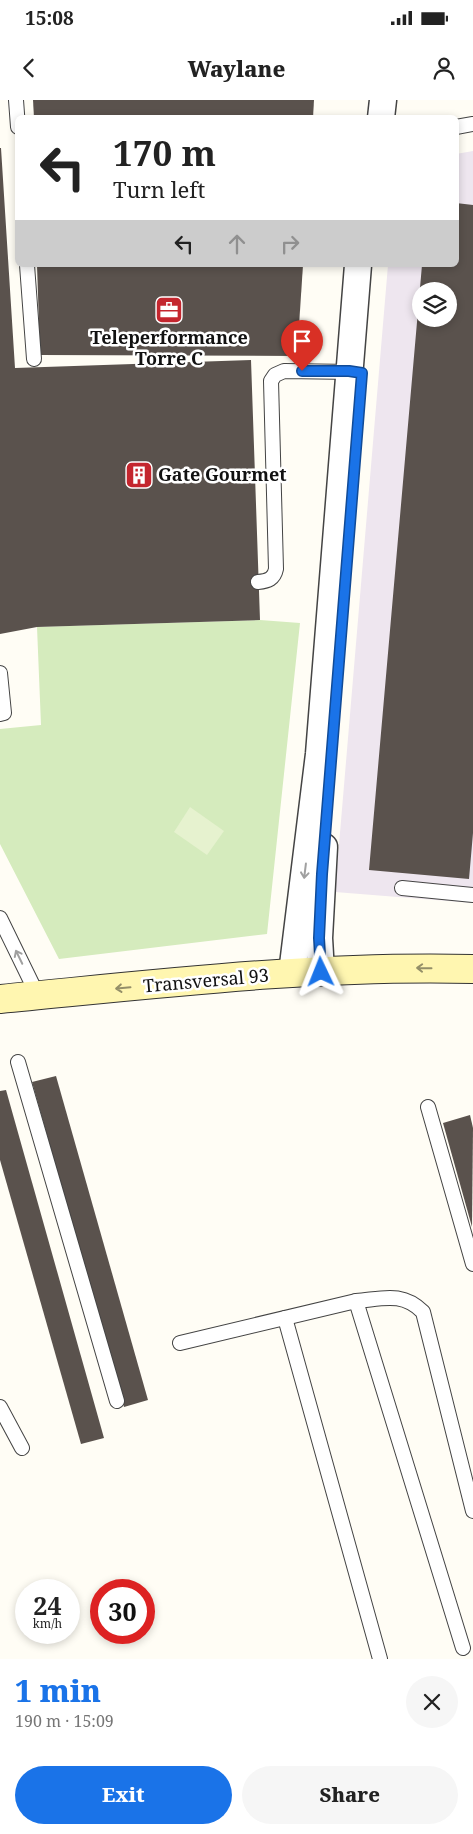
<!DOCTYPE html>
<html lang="en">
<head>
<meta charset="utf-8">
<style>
	:root { --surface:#fff; --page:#f6f6f6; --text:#222; --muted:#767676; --accent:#1a73e8 }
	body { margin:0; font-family:"Noto Serif",serif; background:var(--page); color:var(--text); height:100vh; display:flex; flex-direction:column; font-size:19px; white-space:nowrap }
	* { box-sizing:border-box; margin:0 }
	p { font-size:16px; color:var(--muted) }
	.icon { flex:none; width:28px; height:28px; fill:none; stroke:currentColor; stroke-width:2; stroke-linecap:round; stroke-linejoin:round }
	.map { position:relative; height:1559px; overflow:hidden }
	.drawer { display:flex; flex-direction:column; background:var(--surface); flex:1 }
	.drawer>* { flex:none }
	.hud { position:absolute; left:15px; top:15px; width:444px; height:152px; border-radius:8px; box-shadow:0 2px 8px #0003; background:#fff; color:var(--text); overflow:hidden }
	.buttons { position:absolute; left:412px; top:182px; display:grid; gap:10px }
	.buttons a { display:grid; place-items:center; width:45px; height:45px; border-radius:50%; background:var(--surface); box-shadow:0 2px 8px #0003; font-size:25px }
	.speed { position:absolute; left:15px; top:1479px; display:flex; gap:10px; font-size:25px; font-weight:700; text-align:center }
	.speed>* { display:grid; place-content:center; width:65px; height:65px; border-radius:50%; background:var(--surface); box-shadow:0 2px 8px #0003; line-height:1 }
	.speed small { font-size:12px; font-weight:400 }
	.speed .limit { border:8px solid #d22; background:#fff; color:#111 }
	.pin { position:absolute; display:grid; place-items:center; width:42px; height:42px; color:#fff; margin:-51px -21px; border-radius:50% 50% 50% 0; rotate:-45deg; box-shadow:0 0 5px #0007 }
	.pin .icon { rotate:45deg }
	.me { position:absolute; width:55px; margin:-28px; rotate:358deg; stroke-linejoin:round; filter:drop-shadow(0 0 4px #0008) }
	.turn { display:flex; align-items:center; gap:18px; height:105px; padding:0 15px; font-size:22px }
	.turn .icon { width:65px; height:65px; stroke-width:2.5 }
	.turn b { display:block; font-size:35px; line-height:42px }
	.lanes { display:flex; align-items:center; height:48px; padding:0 15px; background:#0003; justify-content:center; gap:25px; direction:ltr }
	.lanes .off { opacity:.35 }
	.round { display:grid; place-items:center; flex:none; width:52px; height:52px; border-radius:26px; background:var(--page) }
	.head { display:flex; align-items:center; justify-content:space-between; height:85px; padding:0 15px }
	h1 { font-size:30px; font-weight:800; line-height:38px; color:var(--accent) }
	.button { display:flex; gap:10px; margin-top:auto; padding:10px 15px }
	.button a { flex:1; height:58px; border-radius:30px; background:var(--accent); color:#fff; font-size:20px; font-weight:800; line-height:58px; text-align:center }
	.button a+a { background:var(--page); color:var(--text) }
	.status { display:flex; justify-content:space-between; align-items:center; height:35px; padding:0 25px; background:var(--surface); direction:ltr }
	.status svg { height:14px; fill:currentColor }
	header { display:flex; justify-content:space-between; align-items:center; height:65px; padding:0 15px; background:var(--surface); font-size:22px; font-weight:800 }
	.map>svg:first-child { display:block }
</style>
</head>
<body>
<div class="status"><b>15:08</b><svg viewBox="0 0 49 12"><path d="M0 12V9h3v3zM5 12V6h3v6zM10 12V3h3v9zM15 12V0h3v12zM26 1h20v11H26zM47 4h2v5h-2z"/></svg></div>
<header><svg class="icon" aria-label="back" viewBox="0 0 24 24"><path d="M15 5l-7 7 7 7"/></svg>Waylane<svg class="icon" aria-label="person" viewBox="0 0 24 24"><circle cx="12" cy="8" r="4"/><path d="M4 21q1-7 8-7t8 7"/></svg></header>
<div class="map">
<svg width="473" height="1559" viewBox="0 0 473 1559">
	<rect width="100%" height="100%" fill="#fffdf5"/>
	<!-- industrial -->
	<path fill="#eee6ef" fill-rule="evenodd" d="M 473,51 L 473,803 L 335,792 L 388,165 L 456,165 L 456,54 ZM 421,191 L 449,191 L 449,219 L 421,219 Z"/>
	<!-- green -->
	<path fill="#d5ebbd" d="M 260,520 L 300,523 L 267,834 L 59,859 L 0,744 L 0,629 L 41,625 L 37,527 Z"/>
	<!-- pitch -->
	<path fill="#e6f2cf" d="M 190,707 L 224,731 L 207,755 L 174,732 Z"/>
	<!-- building -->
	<g fill="#5a524d" fill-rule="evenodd">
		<path d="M 33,0 L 314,0 L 313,18 L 34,18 Z"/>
		<path d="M 0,48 L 1,48 L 15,268 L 251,260 L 260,520 L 37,527 L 0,534 Z"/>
		<path d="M 456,103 L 473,105 L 473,733 L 469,779 L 369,770 L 422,165 L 456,165 ZM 421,191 L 449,191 L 449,219 L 421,219 Z"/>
		<path d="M 37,165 L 303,165 L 297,256 L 40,255 Z"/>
		<path d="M 56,976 L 148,1300 L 124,1307 L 32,982 Z"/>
		<path d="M 6,990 L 104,1338 L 81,1344 L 0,1060 L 0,991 Z"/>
		<path d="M 470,1015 L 473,1028 L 472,1127 L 443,1023 Z"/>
	</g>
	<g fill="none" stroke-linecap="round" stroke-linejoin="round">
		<!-- lane casing -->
		<g stroke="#444" stroke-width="16">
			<g id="lane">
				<path d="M 16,0 L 18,27"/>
				<path d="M 456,27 L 473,24"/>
				<path d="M 27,165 L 34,259"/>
				<path d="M 258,482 C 268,481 274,479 276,469 L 271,281 L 275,275 L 284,271 L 353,272"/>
				<path d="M 0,573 L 4,613 L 0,614"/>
				<path d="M 402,788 L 473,795"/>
				<path d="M 0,818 L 38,896"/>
				<path d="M 18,962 L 117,1301"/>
				<path d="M 428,1007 L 473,1164"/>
				<path d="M 356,1201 C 382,1199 402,1191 423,1212 L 473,1411"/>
				<path d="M 285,1218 L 380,1559"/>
				<path d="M 180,1243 L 356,1201 L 463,1548"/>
				<path d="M 0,1307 L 22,1348"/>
			</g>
		</g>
		<!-- street casing -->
		<g stroke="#444" stroke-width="29">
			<g id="street">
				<path d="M 381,18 L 383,0"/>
				<path d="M 321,872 L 319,838 L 324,747"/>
				<path d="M 292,873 L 319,654 L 358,165"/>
			</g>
		</g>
		<!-- secondary casing -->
		<g stroke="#333" stroke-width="30">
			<path id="secondary" d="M 0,899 C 157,884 315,865 473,869"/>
		</g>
		<!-- lane -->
		<use href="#lane" stroke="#fff" stroke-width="14"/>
		<!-- street -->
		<use href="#street" stroke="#fff" stroke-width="26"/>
		<!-- secondary -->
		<use href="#secondary" stroke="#fff6b0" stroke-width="28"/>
	</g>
	<!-- one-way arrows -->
	<defs><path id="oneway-shaft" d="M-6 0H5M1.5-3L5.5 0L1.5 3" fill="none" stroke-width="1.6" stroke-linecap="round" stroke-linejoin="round" transform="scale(1.25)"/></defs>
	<g stroke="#a0a0a0">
		<use href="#oneway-shaft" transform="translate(305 771) rotate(97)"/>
		<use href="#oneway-shaft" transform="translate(19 857) rotate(-116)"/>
	</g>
	<g stroke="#948f68">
		<use href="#oneway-shaft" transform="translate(424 868) rotate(-179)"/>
		<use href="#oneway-shaft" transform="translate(123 888) rotate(175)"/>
	</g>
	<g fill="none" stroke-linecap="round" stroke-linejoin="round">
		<!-- route casing -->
		<g stroke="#114b97" stroke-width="12">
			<path id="route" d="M 302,271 L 349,271 L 362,273 L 322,774 L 319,838 L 321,872"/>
		</g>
		<!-- route -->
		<use href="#route" stroke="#1a73e8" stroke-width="9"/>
	</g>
	<!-- icons -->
	<defs>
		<g id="office-square" transform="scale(1.4375)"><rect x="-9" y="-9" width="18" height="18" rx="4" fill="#c4262e" stroke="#fff"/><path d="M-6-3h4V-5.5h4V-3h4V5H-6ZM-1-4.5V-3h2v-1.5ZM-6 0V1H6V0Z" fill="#fff"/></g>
		<g id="building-square" transform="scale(1.4375)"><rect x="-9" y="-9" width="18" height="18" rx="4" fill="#c4262e" stroke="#fff"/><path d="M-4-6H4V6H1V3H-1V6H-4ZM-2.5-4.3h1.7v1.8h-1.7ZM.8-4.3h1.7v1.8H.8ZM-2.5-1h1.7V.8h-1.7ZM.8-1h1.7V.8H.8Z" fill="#fff"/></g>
	</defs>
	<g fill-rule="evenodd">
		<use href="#office-square" x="169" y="210"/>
		<use href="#building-square" x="139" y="375"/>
	</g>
	<g text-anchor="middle" stroke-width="5" stroke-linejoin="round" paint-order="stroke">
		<!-- poi labels -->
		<g font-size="18" font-weight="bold" fill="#111" stroke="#fff">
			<text x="169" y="244">Teleperformance<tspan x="169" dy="21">Torre C</tspan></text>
			<text x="158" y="381" text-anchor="start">Gate Gourmet</text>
		</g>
		<!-- street labels -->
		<g font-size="18" fill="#111" stroke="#fff">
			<text transform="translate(206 881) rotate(-5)" y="6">Transversal 93</text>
		</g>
	</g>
</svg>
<div class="buttons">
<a><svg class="icon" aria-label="layers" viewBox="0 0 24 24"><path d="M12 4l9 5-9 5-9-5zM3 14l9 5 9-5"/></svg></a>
</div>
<div class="speed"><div>24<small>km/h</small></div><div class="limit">30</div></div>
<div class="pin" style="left:302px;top:271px;background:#d93025"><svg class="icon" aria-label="arrive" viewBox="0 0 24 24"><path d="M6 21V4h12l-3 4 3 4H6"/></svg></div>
<svg class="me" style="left:321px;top:872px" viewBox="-20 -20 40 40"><path d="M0-17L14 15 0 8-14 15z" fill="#1a73e8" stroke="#fff" stroke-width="4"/></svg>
<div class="hud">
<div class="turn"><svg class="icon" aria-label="left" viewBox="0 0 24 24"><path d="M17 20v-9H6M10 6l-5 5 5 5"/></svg><div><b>170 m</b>Turn left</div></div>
<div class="lanes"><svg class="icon" aria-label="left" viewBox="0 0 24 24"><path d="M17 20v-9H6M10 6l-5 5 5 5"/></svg><svg class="icon off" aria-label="ahead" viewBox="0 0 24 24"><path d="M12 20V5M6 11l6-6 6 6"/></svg><svg class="icon off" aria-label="right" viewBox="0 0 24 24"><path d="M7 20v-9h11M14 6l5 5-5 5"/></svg></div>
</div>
</div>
<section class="drawer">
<div class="head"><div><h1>1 min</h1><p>190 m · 15:09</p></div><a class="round"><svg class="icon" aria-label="close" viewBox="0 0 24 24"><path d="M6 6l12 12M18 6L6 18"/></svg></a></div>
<div class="button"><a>Exit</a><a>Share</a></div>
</section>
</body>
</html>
